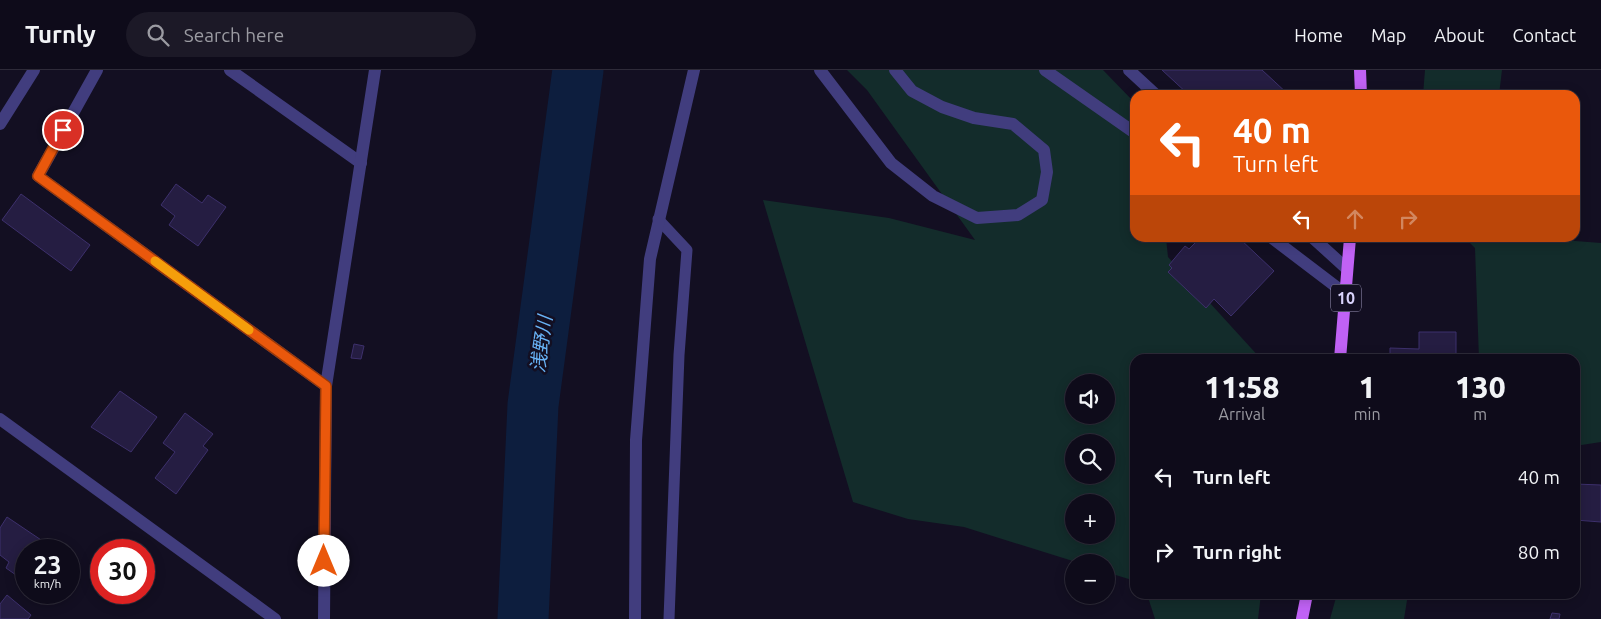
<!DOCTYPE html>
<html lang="en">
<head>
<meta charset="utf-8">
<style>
	:root { --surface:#0e0b1a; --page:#1c1927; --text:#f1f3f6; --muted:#9b9ba2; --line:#2e2b39 }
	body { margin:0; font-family:Ubuntu,"Noto Sans JP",sans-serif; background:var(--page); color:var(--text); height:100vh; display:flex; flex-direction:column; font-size:19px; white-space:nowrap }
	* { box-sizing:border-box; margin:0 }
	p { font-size:16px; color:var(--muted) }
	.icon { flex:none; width:28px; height:28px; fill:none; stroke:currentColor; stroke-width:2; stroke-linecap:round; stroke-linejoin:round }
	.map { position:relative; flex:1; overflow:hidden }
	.sheet { position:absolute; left:1130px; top:284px; width:450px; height:245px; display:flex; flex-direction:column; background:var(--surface); border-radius:15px; box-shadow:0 2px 12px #0003,0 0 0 1px var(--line) }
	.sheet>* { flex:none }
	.hud { position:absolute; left:1130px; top:20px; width:450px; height:152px; border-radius:15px; box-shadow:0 2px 12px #0003,0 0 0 1px var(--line); background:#ea580c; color:#fff; overflow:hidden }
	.controls { position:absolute; left:1065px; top:304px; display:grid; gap:10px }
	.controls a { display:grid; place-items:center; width:50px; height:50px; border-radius:50%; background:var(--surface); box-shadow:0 2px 12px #0003,0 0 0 1px var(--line); font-size:25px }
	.speed { position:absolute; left:15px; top:469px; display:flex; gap:10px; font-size:25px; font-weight:700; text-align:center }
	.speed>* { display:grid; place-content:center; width:65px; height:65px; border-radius:50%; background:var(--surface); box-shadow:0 2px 12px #0003,0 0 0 1px var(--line); line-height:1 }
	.speed small { font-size:12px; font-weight:400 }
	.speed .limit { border:8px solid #d22; background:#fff; color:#111 }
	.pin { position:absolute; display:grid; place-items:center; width:42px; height:42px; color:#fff; margin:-21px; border:2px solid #fff; border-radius:50%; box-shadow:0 1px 5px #0007 }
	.me { position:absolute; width:55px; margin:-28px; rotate:0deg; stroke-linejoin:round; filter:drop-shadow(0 0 4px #0008) }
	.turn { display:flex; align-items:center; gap:18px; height:105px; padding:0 20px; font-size:22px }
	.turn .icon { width:65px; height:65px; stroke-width:2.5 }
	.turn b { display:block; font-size:35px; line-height:42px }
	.lanes { display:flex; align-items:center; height:48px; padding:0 20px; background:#0003; justify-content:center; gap:25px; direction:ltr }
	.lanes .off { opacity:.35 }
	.eta { display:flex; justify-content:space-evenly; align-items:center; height:85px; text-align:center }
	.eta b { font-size:30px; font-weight:800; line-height:35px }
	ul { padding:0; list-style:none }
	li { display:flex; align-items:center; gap:15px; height:75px; padding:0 20px }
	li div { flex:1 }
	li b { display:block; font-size:19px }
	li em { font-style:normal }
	header { display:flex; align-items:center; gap:30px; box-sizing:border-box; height:70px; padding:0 25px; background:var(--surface); border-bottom:1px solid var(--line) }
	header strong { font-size:24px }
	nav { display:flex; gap:28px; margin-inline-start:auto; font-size:18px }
	.search { width:350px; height:45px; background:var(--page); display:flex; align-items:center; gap:12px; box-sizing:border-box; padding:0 18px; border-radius:28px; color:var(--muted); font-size:19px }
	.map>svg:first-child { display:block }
</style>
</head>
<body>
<header>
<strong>Turnly</strong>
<div class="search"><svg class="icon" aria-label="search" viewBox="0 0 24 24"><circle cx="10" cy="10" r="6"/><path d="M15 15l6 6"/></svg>Search here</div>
<nav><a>Home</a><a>Map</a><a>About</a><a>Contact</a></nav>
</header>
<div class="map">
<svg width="1601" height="549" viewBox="0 0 1601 549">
	<rect width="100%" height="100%" fill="#130f22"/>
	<!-- green -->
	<g fill="#132c2b" fill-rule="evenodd">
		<path d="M 847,0 L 1103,0 L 1135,33 L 1135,168 L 1166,168 L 1168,187 L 1261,289 L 1135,289 L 1135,511 L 1106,502 L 1106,492 L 1076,492 L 964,457 L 908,449 L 853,432 L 763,130 L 889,148 L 975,170 L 867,20 ZM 1074,312 L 1106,312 L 1106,345 L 1074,345 ZM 1074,372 L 1106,372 L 1106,405 L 1074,405 ZM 1074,432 L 1106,432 L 1106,465 L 1074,465 Z"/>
		<path d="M 1425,0 L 1502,0 L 1499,25 L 1423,25 Z"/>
		<path d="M 1465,168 L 1537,168 L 1601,173 L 1601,372 L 1575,376 L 1575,289 L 1479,289 L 1475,178 Z"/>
		<path d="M 1147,524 L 1261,524 L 1258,549 L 1155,549 Z"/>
		<path d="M 1337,524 L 1408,524 L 1404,549 L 1330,549 Z"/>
	</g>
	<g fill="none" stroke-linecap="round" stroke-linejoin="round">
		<!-- river -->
		<path stroke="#0d1e3e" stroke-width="51" d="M 523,549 L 533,335 L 578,0"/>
	</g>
	<!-- building -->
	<g fill="#251d42" stroke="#3d306c">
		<path d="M 1162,0 L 1262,0 L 1289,25 L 1198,25 L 1195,23 L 1189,25 Z"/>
		<path d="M 176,114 L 202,133 L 208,125 L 226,137 L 198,176 L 169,155 L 175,146 L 161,135 Z"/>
		<path d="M 21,124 L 90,175 L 71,201 L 2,150 Z"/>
		<path d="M 1200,168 L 1239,168 L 1274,201 L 1231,246 L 1214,229 L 1206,238 L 1168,202 L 1172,198 L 1169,195 L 1185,176 L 1189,179 Z"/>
		<path d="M 1419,262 L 1456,262 L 1456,289 L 1390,289 L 1390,278 L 1419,279 Z"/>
		<path d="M 354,274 L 364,276 L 361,289 L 351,288 Z"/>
		<path d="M 120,321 L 157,347 L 131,382 L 91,357 Z"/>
		<path d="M 185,343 L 213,364 L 203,376 L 208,380 L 176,424 L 155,408 L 175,382 L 163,373 Z"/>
		<path d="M 1575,414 L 1601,415 L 1601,452 L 1575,450 Z"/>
		<path d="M 7,447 L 56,480 L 26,480 L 26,512 L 6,498 L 9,492 L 0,485 L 0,458 Z"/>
		<path d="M 7,525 L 31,545 L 28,549 L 0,549 L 0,534 Z"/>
		<path d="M 1552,543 L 1560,544 L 1559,549 L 1550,549 Z"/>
	</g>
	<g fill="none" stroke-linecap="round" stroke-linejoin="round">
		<!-- service -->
		<path stroke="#413d7e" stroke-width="11" d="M 658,149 L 687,180 L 679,285 L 669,549"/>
		<!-- minor -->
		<g stroke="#413d7e" stroke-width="12">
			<path d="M 97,0 L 38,106 L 326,316"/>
			<path d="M 230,0 L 361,93"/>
			<path d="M 820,0 L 891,93 L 933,126 L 977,148 L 1018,145 L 1042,130 L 1047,102 L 1044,80 L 1013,54 L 974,48 L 942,37 L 912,21 L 895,0"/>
			<path d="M 1045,0 L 1135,63"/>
			<path d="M 1129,0 L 1156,25"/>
			<path d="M 1272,168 L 1347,225"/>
			<path d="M 1313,168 L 1346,198"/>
			<path d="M 324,549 L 326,316 L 375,0"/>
			<path d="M 635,549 L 636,370 L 650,189 L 694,0"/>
		</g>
		<!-- tertiary -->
		<g stroke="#413d7e" stroke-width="12">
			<path d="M 0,54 L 34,0"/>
			<path d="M 0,349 L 275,549"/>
		</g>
		<!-- primary -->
		<g stroke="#c062f5" stroke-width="12">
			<path d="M 1360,0 L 1361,25"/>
			<path d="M 1340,289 L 1350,168"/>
			<path d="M 1302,549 L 1307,524"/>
		</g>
	</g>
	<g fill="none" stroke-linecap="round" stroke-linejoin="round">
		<!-- route casing -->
		<g stroke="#983908" stroke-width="12">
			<path id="route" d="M 63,60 L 38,106 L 326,316 L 324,491"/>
		</g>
		<!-- route -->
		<use href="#route" stroke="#ea580c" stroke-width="9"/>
		<!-- slow -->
		<path stroke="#f59e0b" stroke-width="9" d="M 155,191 L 249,260"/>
	</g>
	<g text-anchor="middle" stroke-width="5" stroke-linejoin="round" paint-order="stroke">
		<!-- shield labels -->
		<rect fill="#130f22" stroke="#9e98bb" stroke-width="1" x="1331" y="214.5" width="30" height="27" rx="4"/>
		<g font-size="16" font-weight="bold" fill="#d9d3fc">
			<text x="1346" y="234">10</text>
		</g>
		<!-- water labels -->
		<g font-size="19" font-style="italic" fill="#68b2f5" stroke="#130f22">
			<text transform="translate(541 274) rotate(-82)" y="7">浅野川</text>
		</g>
	</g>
</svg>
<div class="controls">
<a><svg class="icon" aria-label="sound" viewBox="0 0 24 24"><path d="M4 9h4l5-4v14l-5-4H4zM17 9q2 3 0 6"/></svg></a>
<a><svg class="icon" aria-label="search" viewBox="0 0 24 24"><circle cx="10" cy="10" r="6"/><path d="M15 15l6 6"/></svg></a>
<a>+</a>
<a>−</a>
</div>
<div class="speed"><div>23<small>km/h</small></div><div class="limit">30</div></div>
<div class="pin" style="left:63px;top:60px;background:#d93025"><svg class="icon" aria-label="arrive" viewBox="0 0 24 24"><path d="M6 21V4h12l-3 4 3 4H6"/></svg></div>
<svg class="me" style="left:324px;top:491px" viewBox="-20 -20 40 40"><circle r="19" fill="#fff"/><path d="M0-13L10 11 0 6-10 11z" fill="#ea580c"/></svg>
<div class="hud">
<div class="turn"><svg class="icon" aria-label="left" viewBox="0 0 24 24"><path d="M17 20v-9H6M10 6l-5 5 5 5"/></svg><div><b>40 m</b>Turn left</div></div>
<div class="lanes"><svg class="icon" aria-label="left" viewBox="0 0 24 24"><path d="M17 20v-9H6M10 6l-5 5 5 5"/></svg><svg class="icon off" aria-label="ahead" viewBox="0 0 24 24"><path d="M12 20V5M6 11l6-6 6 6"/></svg><svg class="icon off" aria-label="right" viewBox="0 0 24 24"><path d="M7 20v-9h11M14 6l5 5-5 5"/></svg></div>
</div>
<section class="sheet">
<div class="eta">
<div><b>11:58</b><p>Arrival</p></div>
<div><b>1</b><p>min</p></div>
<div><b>130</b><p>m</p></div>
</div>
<ul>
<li><svg class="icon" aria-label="left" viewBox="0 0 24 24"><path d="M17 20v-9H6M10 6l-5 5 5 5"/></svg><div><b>Turn left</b></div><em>40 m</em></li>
<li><svg class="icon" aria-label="right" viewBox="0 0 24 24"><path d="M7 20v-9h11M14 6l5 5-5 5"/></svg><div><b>Turn right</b></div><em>80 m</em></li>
</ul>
</section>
</div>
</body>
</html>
